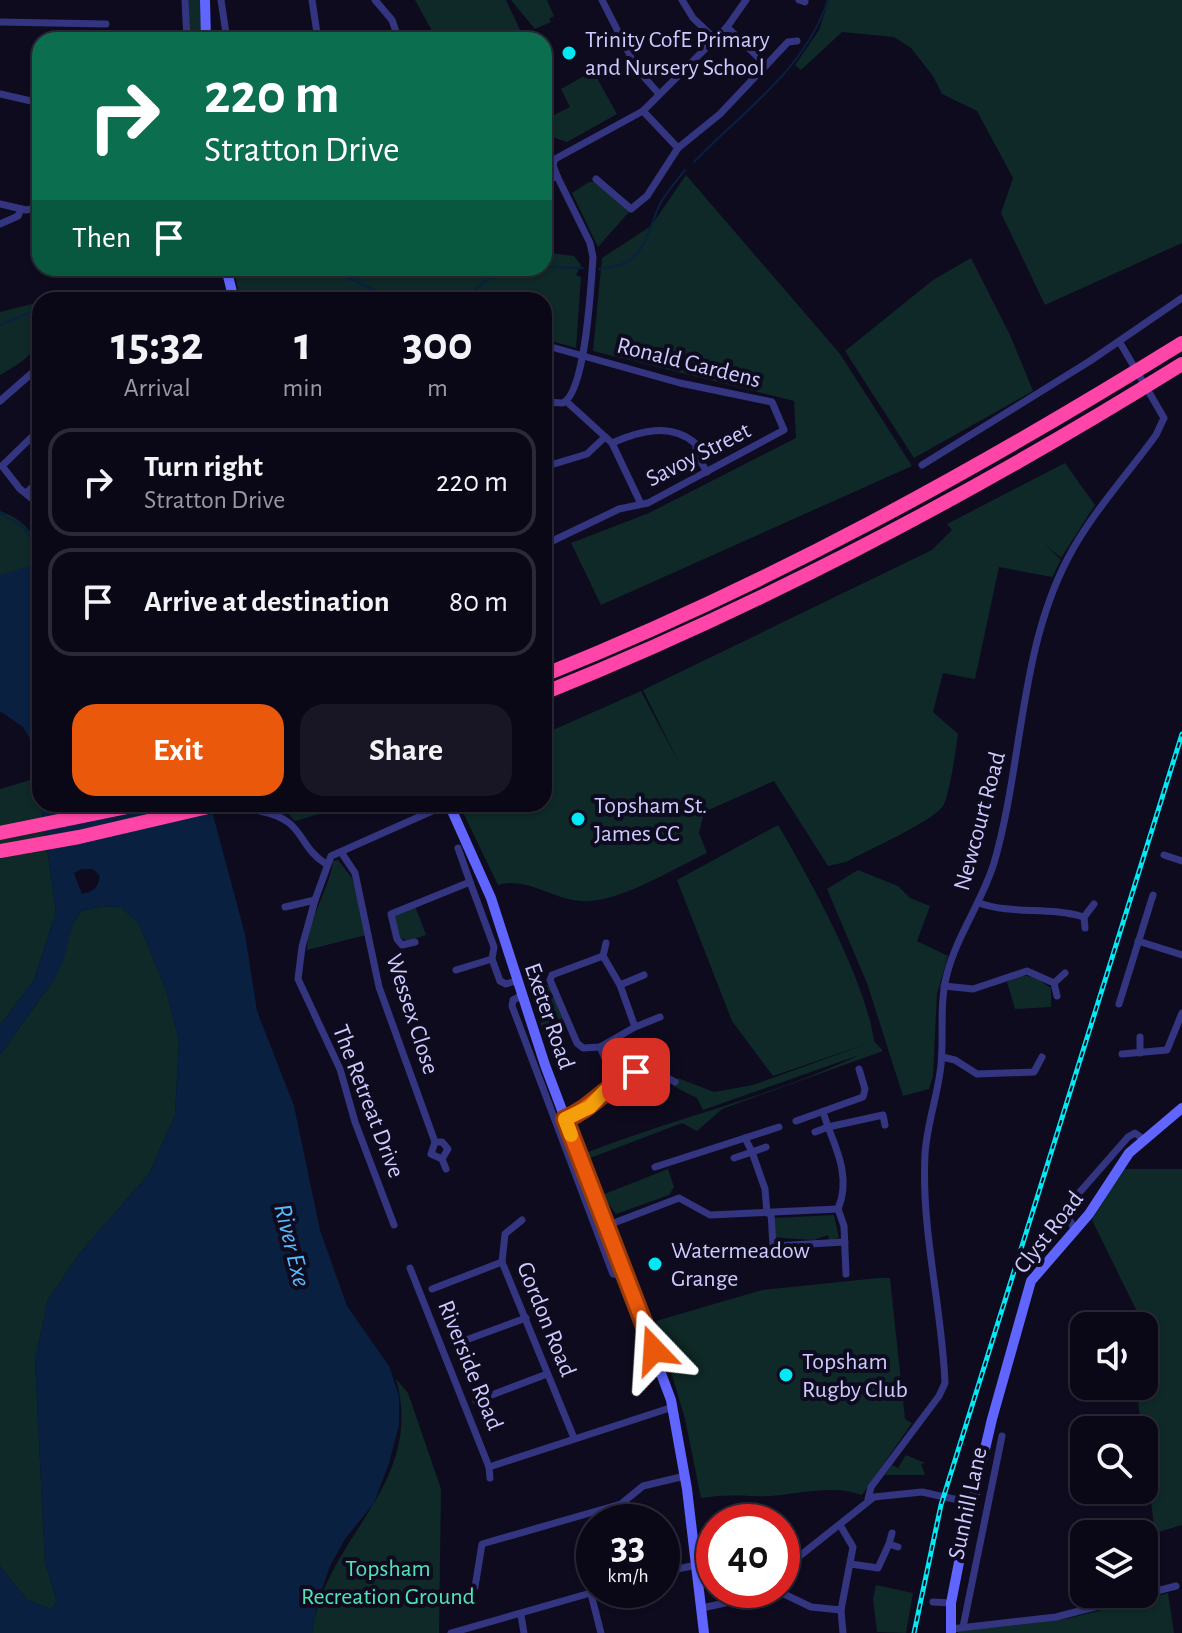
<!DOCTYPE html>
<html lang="en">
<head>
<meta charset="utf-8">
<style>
	:root { --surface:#0a0817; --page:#181624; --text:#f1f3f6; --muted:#999aa1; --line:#2a2936; --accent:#ea580c }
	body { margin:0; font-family:"Alegreya Sans",sans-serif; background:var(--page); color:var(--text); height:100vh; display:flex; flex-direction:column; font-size:30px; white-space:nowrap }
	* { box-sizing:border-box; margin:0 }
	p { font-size:26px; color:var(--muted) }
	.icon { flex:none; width:44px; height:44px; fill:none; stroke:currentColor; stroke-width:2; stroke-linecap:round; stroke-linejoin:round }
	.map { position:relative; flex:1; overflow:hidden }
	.sheet { position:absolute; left:32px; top:292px; width:520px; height:520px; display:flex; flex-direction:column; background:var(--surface); border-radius:24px; box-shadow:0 2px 6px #0004,0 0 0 2px var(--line) }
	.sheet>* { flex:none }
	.guide { position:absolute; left:32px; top:32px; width:520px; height:244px; border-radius:24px; box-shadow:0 2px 6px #0004,0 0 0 2px var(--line); background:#0b6e4f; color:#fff; overflow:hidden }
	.fabs { position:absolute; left:1070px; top:1312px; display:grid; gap:16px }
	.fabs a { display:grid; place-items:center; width:88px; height:88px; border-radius:16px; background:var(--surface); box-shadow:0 2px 6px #0004,0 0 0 2px var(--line); font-size:40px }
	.speed { position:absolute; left:576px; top:1504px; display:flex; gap:16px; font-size:40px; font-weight:700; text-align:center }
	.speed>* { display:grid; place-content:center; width:104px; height:104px; border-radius:50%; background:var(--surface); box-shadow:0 2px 6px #0004,0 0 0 2px var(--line); line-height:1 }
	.speed small { font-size:20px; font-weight:400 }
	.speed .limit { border:12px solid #d22; background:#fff; color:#111 }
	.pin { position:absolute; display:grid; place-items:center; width:68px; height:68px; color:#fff; margin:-34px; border-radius:16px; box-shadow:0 4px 12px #0006 }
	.me { position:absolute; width:88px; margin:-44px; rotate:340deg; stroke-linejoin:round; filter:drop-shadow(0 0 6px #0008) }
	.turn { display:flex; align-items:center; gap:28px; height:168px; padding:0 40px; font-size:36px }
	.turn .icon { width:104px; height:104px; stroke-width:2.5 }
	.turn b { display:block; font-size:56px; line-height:68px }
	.then { display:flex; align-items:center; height:76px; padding:0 40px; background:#0003; gap:16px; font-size:30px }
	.eta { display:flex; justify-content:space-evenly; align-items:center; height:136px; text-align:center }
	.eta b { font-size:48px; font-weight:700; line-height:56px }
	.action { display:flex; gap:16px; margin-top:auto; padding:16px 40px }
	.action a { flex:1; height:92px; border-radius:24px; background:var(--accent); color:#fff; font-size:32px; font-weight:700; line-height:92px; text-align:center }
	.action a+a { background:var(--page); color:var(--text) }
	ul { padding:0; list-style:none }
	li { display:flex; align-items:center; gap:24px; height:108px; margin:0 16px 12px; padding:0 24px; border:4px solid var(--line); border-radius:24px }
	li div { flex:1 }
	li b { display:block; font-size:30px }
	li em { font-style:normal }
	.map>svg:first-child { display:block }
</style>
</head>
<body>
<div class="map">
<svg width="1182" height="1633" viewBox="0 0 1182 1633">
	<rect width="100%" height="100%" fill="#0e0b1f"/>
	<!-- green -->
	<g fill="#0e2927">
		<path d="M 188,0 L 201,0 L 202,39 L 190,40 Z"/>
		<path d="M 415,0 L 506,0 L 520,30 L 510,40 L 437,40 Z"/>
		<path d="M 511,0 L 547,0 L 554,16 L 549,19 L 551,22 L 535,29 Z"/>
		<path d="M 829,0 L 1182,0 L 1182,243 L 1045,305 L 1001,213 L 1013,178 L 977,111 L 942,94 L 933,76 L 911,48 L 894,37 L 842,32 L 801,70 L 795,65 L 819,30 Z"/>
		<path d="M 593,71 L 617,114 L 567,142 L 544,134 L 544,120 L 570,107 L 561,89 Z"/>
		<path d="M 686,175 L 840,354 L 912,466 L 601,605 L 571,543 L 649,513 L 796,438 L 794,401 L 593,351 L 602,258 L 651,226 Z"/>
		<path d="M 589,182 L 595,182 L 629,212 L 598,247 L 572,193 Z"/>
		<path d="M 544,252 L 574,256 L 581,265 L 576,275 L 581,277 L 576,348 L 544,339 L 544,300 L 240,300 L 234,268 L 373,268 L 428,274 L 469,268 L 544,268 Z"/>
		<path d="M 971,258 L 1010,335 L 1033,391 L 914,458 L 845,351 L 933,280 Z"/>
		<path d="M 40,302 C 40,347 40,352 0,375 L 0,312 Z"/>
		<path d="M 1065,463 L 1095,505 L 1061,558 L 1044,543 L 1061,560 L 1052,577 L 999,567 L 975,679 L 943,673 L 933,712 L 958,734 C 956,749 949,798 943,806 C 932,822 866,851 846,862 L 828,866 L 774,781 L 704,812 L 699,833 L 707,853 C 672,869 618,904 581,901 C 552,899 525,876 498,885 L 459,804 L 544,804 L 544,734 L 641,691 L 679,763 L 643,690 L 932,550 L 952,530 L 947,524 Z"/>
		<path d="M 0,511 C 55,530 40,584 40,631 L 0,618 Z"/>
		<path d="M 37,778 L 56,912 L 34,980 L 0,1025 L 0,789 Z"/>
		<path d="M 279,804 L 352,804 L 295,821 Z"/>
		<path d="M 778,825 C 810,879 866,981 874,1041 L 883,1051 L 722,1109 L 697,1131 L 682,1123 L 590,1158 L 588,1152 C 677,1117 774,1096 859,1055 L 703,1110 L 697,1098 L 673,1086 L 678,1078 L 714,1092 L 753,1085 L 869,1043 L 773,1076 L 732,1021 L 677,880 Z"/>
		<path d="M 338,860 L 352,878 L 366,935 L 307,950 C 308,918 330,888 333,861 Z"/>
		<path d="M 858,870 L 898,886 L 910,898 L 930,906 L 917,941 L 948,956 L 937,994 L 933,1076 L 929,1089 L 903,1096 L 867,983 L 827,889 Z"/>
		<path d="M 102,906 L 121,907 L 139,924 L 166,990 L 179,1041 L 175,1115 L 149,1174 L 79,1254 L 48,1300 L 35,1360 L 45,1562 L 57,1602 L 51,1609 L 27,1600 L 0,1566 L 0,1055 L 55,978 L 73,923 L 82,911 Z"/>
		<path d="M 415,906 L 426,935 L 408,941 L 399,937 L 393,922 L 397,913 Z"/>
		<path d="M 521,960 L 531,987 L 541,983 L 550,986 L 566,1025 L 544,1034 Z"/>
		<path d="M 1022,975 L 1036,978 L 1051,988 L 1051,1007 L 1015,1009 L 1007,982 Z"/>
		<path d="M 668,1169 L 674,1187 L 669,1195 L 616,1214 L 602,1195 Z"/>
		<path d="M 1123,1169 L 1182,1169 L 1182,1525 L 1155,1533 L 1136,1386 L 1144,1386 L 1144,1326 L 1092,1220 Z"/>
		<path d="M 834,1215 L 839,1238 L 829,1240 L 828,1235 L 814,1240 L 782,1238 L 782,1243 L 776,1244 L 774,1218 Z"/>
		<path d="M 878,1278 L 890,1278 L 905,1419 L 912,1423 L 862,1495 C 825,1482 787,1499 750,1496 C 732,1495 719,1495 701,1498 L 685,1419 L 656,1321 L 762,1290 Z"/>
		<path d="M 396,1379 L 408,1393 L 441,1489 L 439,1633 L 312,1633 C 324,1537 426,1486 396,1379 Z"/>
		<path d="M 906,1455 L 925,1463 L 921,1464 L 925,1475 L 885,1475 L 892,1465 L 898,1468 Z"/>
		<path d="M 876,1585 L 913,1593 L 906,1633 L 877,1632 L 873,1599 Z"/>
		<path d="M 1168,1593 L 1174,1633 L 958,1633 L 958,1630 L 1066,1619 Z"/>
	</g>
	<!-- water -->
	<g fill="#092041" fill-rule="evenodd">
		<path d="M 40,563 L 40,755 L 23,727 L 0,711 L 0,575 Z"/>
		<path d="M 41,804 L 210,804 L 245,934 L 257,1011 L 294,1106 L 320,1230 L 347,1306 L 389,1366 L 399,1396 L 399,1425 L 389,1463 L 374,1503 L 345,1539 L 330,1566 L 317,1604 L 312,1633 L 0,1633 L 0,1566 L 27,1600 L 51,1609 L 57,1602 L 45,1562 L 35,1360 L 48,1300 L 79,1254 L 149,1174 L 175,1115 L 179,1041 L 166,990 L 139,924 L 121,907 L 102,906 L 82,911 L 73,923 L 64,959 L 55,978 L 0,1055 L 0,1025 L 34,980 L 56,912 ZM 82,869 L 93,869 L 100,876 C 98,887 94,892 82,894 L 74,873 Z"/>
	</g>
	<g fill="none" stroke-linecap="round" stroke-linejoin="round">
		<!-- stream -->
		<g stroke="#092041" stroke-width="2">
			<path d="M 694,162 C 743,111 805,70 828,0"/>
			<path d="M 544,267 L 583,268"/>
			<path d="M 599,269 C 645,266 645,238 659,206 C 665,194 677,180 685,170"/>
			<path d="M 283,271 L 332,270 L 395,300"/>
			<path d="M 462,300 L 493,275 L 514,268"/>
			<path d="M 0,325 L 40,308"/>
			<path d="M 0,513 L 23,527 L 40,552"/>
		</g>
		<!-- street -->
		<g stroke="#343580" stroke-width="7">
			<path d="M 185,0 L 187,40"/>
			<path d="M 221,0 L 227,40"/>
			<path d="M 312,0 L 318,40"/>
			<path d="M 375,0 L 392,20 L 399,40"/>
			<path d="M 602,0 L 637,69 L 659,94"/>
			<path d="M 682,0 L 693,18 L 714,38"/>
			<path d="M 799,0 L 805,2"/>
			<path d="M 0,22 L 106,24"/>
			<path d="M 727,27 L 766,65"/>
			<path d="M 0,94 L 40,103"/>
			<path d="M 678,148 L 720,114 L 788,42 L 797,41"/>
			<path d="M 596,179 L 631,209 L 647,196 L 678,148 L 643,111"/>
			<path d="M 544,183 L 557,176"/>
			<path d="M 0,204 L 26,210 L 40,207"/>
			<path d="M 0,224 L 18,216 L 21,209"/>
			<path d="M 544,345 L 680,383 L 772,402 L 784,430 L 648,503 L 619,509 L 544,545"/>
			<path d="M 544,370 L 548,345"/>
			<path d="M 0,401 L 40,366"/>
			<path d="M 544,402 L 563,403 C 586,391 591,284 593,257 L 590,243 L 557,176 L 553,165 L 555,159 L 643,111 L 727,27 L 746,0"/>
			<path d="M 567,402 L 612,443 L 640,502"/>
			<path d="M 40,429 L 2,466 L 20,489 L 40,505"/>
			<path d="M 612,443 C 639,431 671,422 696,444 L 696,454 L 707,472"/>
			<path d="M 922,465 L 1090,361 L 1182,298"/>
			<path d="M 544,467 L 587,454 L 605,437"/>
			<path d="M 26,493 L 40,480"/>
			<path d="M 258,804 L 260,811 C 306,820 296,845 326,864"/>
			<path d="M 458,848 L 470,882"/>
			<path d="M 341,852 L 355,873 L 379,987 L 435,1142"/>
			<path d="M 1164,855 L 1182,861"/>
			<path d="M 315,900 L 302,947 L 298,979 L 340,1069 L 355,1122 L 394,1225"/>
			<path d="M 979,903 C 1013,915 1049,906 1084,917"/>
			<path d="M 285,907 L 315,900 L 331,856 L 448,804"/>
			<path d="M 1085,928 L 1084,917 L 1094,904"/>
			<path d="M 1138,941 L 1182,955"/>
			<path d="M 415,942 L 402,945 L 397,939 L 391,914 L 470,882 L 494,947 L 492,959 L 500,981 L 506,984 L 516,981"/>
			<path d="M 603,956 L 552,975 L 550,980 L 577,1043 L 583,1048 L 600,1047 L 635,1027 L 620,985 L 603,956 L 606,943"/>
			<path d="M 456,970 L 492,959"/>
			<path d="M 1054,983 L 1065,973"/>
			<path d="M 620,985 L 644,975"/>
			<path d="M 944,986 L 973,989 L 1027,971 L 1054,983 L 1057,996"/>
			<path d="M 521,996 L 513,1000 L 512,1006 L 613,1274 L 626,1276"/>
			<path d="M 1119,1004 L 1153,895"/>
			<path d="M 635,1027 L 660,1017"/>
			<path d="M 600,1047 L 615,1081"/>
			<path d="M 1140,1053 L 1140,1037"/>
			<path d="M 1122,1054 L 1167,1050 L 1182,1013"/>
			<path d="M 942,1057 L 955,1060 L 977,1074 L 1034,1072 L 1042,1057"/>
			<path d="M 823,1112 L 828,1127 L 883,1115 L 885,1125"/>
			<path d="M 565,1119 C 609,1102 622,1049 675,1082"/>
			<path d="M 796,1121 L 863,1097 L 865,1089 L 859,1069"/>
			<path d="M 815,1132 L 828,1127 C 839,1154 850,1181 838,1209"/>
			<path d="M 745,1138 L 752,1152 L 766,1147"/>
			<path d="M 734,1158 L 752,1152 L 765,1189 L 767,1213"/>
			<path d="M 442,1159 L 431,1154 L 435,1142 L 442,1142 L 448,1149 L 442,1159 L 446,1169"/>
			<path d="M 655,1167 L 779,1127"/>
			<path d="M 838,1209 L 844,1226 L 846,1274"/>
			<path d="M 771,1213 L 773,1246 L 845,1242"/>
			<path d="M 522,1220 L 505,1234 L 502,1262 L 574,1438"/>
			<path d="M 606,1226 L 679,1198 L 710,1215 L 838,1209"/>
			<path d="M 1075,1231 L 1067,1214 L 1072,1201 L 1128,1137 L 1135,1133 L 1142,1138"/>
			<path d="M 410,1268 L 489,1467 L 490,1478"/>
			<path d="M 432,1289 L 502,1262"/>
			<path d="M 455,1344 L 526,1318"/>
			<path d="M 476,1401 L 547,1374"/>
			<path d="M 489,1467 L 673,1407"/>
			<path d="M 868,1499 L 871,1487 L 939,1396 L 945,1383 C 942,1307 921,1231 925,1154 C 927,1123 938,1095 941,1065 C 944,1035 939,1004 947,974 C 957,935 982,902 994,863 C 1023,763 1019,651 1068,558 C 1091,514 1127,475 1156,435 L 1164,418 L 1119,341"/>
			<path d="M 840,1525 L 853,1547 L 841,1610 L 843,1633"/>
			<path d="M 892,1533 L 889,1544 L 898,1547"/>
			<path d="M 851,1564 L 878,1568 L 889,1544"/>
			<path d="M 782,1570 L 874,1497 L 922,1492 L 972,1503"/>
			<path d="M 662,1572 L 697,1565"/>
			<path d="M 475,1587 L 482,1544 L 621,1504 L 643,1486 L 685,1476"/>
			<path d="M 591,1594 L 601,1633"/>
			<path d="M 784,1594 L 811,1607 L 841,1610"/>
			<path d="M 933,1602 L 951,1603"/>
			<path d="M 702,1608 L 725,1603 L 751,1590"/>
			<path d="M 521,1615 L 524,1633"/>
			<path d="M 963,1627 L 1002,1436"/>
			<path d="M 951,1629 L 1056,1617 L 1176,1586"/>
			<path d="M 451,1633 L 601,1590"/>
		</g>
		<!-- secondary -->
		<g stroke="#6165ff" stroke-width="10">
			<path d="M 205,0 L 206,40"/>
			<path d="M 226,268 L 234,300"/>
			<path d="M 449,804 L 491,898 L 545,1065 L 671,1400 L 687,1489 L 704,1633"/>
			<path d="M 951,1633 L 951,1603 L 962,1547 L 992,1419 L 1031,1281 L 1089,1214 L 1129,1153 L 1182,1108"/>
		</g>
		<!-- highway -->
		<g stroke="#ff45a8" stroke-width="14">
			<path d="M 544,675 C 768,585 977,470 1182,343"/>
			<path d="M 544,693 C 767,603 978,491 1182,364"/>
			<path d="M 0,833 L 142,804"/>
			<path d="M 0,851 L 79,837 L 221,804"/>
		</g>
		<!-- rail casing -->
		<g stroke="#00e9f5" stroke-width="5">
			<path id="rail" d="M 914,1633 L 941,1505 L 1182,734"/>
		</g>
		<!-- rail -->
		<use href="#rail" stroke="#0e0b1f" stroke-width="2" stroke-dasharray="6" stroke-linecap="butt"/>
	</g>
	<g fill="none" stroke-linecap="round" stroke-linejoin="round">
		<!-- route casing -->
		<g stroke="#983908" stroke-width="20">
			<path id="route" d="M 636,1072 C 608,1084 593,1108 565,1119 L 654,1350"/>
		</g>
		<!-- route -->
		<use href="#route" stroke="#ea580c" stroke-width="14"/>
		<!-- slow -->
		<path stroke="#f59e0b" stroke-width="14" d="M 571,1135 L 565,1119 L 590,1107 L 605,1091"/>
	</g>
	<!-- markers -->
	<g fill="#00e9f5" stroke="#0e0b1f" stroke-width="3">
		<circle cx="569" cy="53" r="8"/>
		<circle cx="578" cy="819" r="8"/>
		<circle cx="655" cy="1264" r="8"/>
		<circle cx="786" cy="1375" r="8"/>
	</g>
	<g text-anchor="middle" stroke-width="8" stroke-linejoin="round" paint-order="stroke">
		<!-- poi labels -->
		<g font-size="24" fill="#cdcaff" stroke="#0e0b1f" text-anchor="start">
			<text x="585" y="47">Trinity CofE Primary<tspan x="585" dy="28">and Nursery School</tspan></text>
			<text x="594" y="813">Topsham St.<tspan x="594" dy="28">James CC</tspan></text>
			<text x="671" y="1258">Watermeadow<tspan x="671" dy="28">Grange</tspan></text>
			<text x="802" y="1369">Topsham<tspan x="802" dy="28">Rugby Club</tspan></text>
		</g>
		<!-- street labels -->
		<g font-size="24" fill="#cdcaff" stroke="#0e0b1f">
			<text transform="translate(689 362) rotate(14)" y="8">Ronald Gardens</text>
			<text transform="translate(698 454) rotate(-27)" y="8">Savoy Street</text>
			<text transform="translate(979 821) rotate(-75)" y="8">Newcourt Road</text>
			<text transform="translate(413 1014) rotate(72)" y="8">Wessex Close</text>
			<text transform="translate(550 1016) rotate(71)" y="8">Exeter Road</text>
			<text transform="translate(369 1101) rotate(69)" y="8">The Retreat Drive</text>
			<text transform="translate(1048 1232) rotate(-52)" y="8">Clyst Road</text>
			<text transform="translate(547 1319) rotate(68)" y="8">Gordon Road</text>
			<text transform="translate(471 1365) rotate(68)" y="8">Riverside Road</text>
			<text transform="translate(967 1503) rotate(-78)" y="8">Sunhill Lane</text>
		</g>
		<!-- park labels -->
		<g font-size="24" fill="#51e4b7" stroke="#0e0b1f">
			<text x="388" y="1576">Topsham<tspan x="388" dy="28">Recreation Ground</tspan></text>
		</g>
		<!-- water labels -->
		<g font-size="26" font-style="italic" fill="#58baff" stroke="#0e0b1f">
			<text transform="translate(293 1245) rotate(76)" y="9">River Exe</text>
		</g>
	</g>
</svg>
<div class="fabs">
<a><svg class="icon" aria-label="sound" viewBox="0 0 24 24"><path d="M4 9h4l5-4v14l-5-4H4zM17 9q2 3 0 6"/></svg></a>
<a><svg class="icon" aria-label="search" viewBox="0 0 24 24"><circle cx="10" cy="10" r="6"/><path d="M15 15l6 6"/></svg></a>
<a><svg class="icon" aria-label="layers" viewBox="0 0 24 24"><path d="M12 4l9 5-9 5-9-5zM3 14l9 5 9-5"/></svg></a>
</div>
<div class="speed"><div>33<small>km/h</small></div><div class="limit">40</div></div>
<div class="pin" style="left:636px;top:1072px;background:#d93025"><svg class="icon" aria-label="arrive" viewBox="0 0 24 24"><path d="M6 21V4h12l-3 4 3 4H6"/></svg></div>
<svg class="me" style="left:654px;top:1350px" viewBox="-20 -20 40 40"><path d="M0-17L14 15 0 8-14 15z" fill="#ea580c" stroke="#fff" stroke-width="4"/></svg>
<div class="guide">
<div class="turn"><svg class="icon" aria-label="right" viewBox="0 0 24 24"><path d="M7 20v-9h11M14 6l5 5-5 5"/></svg><div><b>220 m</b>Stratton Drive</div></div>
<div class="then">Then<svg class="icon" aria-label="arrive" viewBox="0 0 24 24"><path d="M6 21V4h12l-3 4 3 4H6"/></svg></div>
</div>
<section class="sheet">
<div class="eta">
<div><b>15:32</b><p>Arrival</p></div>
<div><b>1</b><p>min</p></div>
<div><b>300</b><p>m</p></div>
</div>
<ul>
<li><svg class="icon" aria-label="right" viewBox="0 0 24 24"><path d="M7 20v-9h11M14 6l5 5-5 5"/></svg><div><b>Turn right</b><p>Stratton Drive</p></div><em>220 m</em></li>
<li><svg class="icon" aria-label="arrive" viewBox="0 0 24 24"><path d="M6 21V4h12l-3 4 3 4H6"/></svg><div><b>Arrive at destination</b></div><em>80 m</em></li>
</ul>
<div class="action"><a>Exit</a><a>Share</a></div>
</section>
</div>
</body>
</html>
